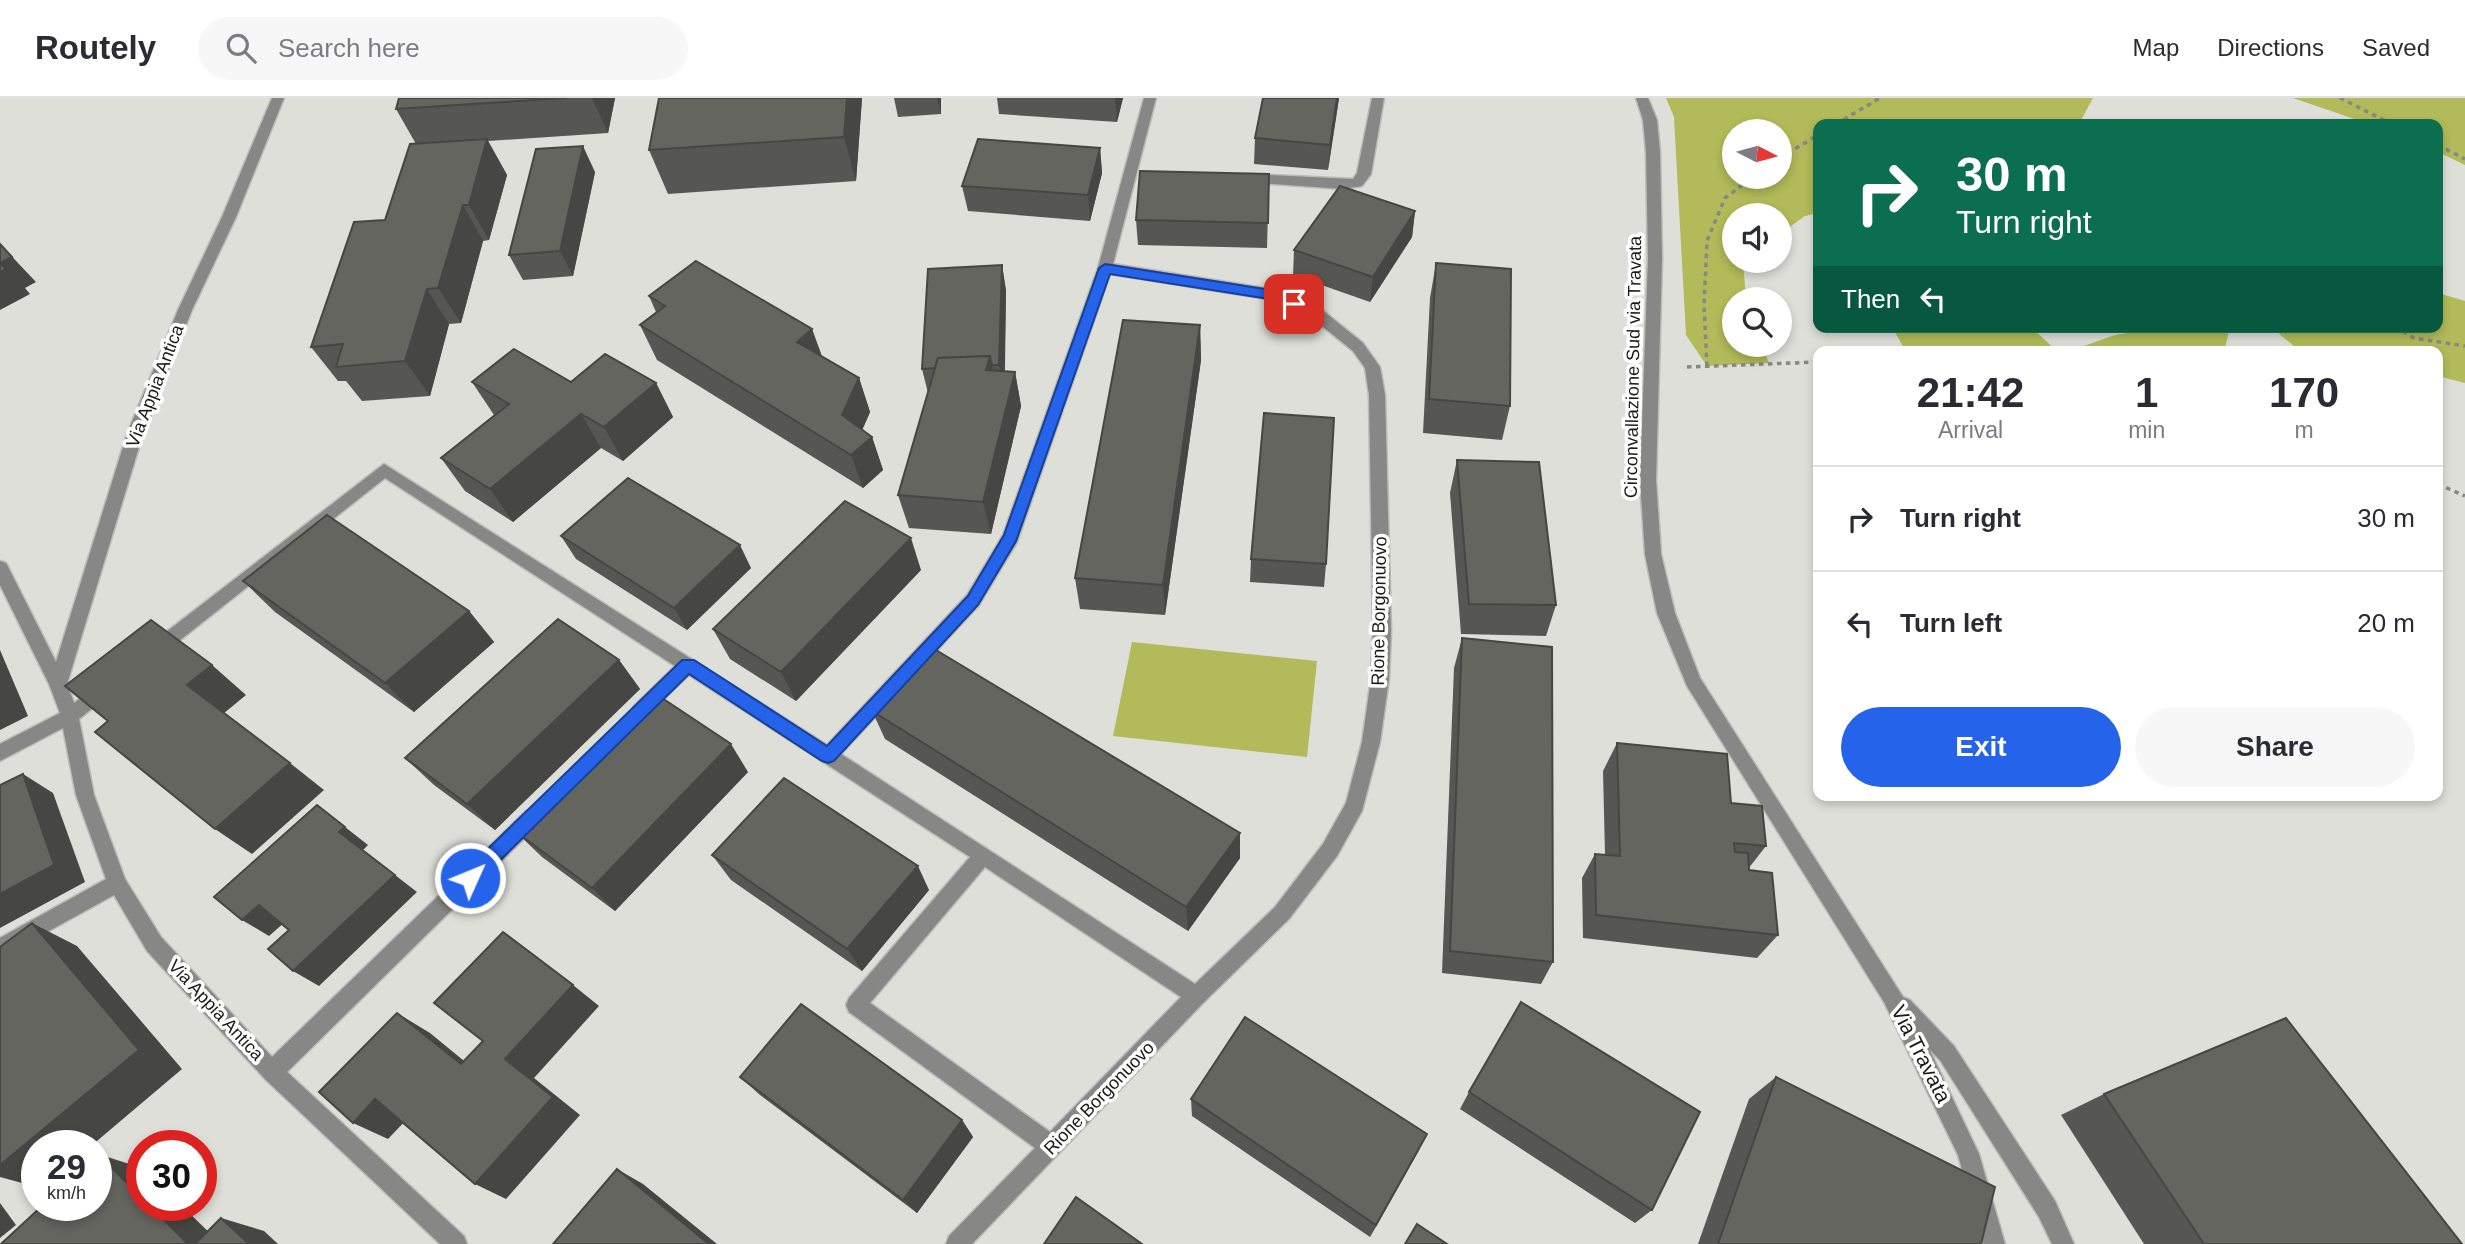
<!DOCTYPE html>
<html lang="en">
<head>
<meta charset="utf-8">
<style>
	:root { --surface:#fff; --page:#f7f7f7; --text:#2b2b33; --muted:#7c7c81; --line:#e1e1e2; --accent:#2563eb }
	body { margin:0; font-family:Helvetica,sans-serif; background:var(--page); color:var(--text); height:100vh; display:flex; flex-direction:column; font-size:26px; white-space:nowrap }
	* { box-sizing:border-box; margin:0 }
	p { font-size:23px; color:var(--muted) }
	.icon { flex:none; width:38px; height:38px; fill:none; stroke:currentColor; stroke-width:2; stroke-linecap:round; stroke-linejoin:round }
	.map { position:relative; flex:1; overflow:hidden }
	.side { position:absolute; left:1813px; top:248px; width:630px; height:455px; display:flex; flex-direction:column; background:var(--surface); border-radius:14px; box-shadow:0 4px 10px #0003 }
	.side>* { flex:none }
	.guide { position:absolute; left:1813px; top:21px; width:630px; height:214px; border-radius:14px; box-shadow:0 4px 10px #0003; background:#0b6e4f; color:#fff; overflow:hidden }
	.needle { width:46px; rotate:96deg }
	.tools { position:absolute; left:1722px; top:21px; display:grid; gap:14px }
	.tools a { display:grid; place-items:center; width:70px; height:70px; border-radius:50%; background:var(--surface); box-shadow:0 4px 10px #0003; font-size:35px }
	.speed { position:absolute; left:21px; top:1032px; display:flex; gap:14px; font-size:35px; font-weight:700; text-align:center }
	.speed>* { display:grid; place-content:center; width:91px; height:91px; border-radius:50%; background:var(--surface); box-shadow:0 4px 10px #0003; line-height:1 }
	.speed small { font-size:18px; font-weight:400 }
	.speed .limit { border:10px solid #d22; background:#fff; color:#111 }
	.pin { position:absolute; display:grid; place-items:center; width:60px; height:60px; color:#fff; margin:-30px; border-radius:14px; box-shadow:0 4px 10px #0006 }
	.me { position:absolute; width:77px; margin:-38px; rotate:46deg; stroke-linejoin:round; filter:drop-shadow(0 0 5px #0008) }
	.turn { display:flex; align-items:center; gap:24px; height:147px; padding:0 28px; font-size:32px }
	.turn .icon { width:91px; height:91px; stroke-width:2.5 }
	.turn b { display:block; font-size:49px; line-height:60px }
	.then { display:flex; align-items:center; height:66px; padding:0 28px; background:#0003; gap:14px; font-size:26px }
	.eta { display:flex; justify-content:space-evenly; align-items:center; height:119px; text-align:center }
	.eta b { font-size:42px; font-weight:600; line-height:49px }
	.primary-button { display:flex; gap:14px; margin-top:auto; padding:14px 28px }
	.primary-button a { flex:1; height:80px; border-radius:42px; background:var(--accent); color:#fff; font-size:28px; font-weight:600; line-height:80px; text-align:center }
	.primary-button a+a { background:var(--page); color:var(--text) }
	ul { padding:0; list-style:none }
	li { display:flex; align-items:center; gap:21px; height:105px; padding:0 28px; border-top:2px solid var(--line) }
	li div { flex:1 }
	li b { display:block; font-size:26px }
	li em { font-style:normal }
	header { display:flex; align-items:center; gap:42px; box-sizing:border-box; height:98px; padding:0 35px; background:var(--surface); border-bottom:2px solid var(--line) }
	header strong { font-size:33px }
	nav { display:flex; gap:38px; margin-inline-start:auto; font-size:24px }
	.search { width:490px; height:63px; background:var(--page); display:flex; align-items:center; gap:18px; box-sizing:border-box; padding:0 24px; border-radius:38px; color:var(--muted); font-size:26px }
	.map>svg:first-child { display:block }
</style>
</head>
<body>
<header>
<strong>Routely</strong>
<div class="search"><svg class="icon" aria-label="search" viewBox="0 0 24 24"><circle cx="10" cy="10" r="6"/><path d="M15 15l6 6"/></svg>Search here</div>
<nav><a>Map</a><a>Directions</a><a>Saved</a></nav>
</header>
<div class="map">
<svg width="2465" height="1146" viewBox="0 0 2465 1146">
	<rect width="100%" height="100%" fill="#dedfd8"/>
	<!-- green -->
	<g fill="#b2ba59" fill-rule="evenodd">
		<path d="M 1666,0 L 2093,0 L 2079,26 L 1818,26 L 1818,115 L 1805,118 L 1780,136 L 1780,117 L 1734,117 L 1734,163 L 1743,163 L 1746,201 L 1734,201 L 1734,247 L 1762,247 L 1769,265 L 1707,268 L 1686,237 L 1674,19 ZM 1734,33 L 1780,33 L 1780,79 L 1734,79 Z"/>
		<path d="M 2293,0 L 2465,0 L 2465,67 L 2438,54 L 2438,26 L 2369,26 Z"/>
		<path d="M 2438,195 L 2465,203 L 2465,285 L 2438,278 L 2438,254 L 2301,254 L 2271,229 L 2438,229 Z"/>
		<path d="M 1907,229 L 2031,229 L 2058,254 L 1906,254 L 1895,234 Z"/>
		<path d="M 2164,229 L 2230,229 L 2224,254 L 2067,254 L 2115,237 Z"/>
		<path d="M 1132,544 L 1317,563 L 1307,659 L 1113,638 Z"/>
	</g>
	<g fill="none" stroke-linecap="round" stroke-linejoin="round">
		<!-- minor casing -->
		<g stroke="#bbbcb5" stroke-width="3">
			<g id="minor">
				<path d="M 272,0 L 284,0 L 236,119 L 192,212 L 143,336 L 67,586 L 74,605 L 104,583 L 110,586 L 113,591 L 110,596 L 79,621 L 94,697 L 125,781 L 161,839 L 272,959 L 526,713 L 533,711 L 540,713 L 542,719 L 540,725 L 287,974 L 464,1138 L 467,1146 L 440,1146 L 265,981 L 147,853 L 114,797 L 0,860 L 0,840 L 106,781 L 76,697 L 63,630 L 0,663 L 0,646 L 60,615 L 49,586 L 0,487 L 0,463 L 6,465 L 56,564 L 127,336 L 178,212 L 222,119 Z"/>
				<path d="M 1144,0 L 1156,0 L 1113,166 L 1271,191 L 1321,211 L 1363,245 L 1380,269 L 1385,297 L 1391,533 L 1389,581 L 1380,644 L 1362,713 L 1337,758 L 1289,821 L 1203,905 L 972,1146 L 946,1146 L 949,1138 L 1035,1050 L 849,914 L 846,907 L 849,900 L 970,759 L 689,577 L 646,618 L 640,621 L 634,618 L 631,613 L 634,608 L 675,568 L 385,380 L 160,558 L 154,560 L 148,558 L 145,553 L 148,548 L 384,366 L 827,647 L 967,497 L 1003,437 L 1098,170 ZM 1110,176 L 1268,201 L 1311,219 L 1353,253 L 1365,270 L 1369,297 L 1373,533 L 1371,581 L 1362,644 L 1346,705 L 1323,746 L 1275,809 L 1195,886 L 841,656 L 979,507 L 1017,444 ZM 985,769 L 1181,899 L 1050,1034 L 870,905 Z"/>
				<path d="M 1372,0 L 1384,0 L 1371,76 L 1362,88 L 1343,91 L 1246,84 L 1239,80 L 1246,76 L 1353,81 L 1357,75 Z"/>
			</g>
		</g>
		<!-- tertiary casing -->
		<g stroke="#bbbcb5" stroke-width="3">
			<path id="tertiary" d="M 1636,0 L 1648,0 L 1657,22 L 1660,54 L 1662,161 L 1656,382 L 1661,456 L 1675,515 L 1700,580 L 1903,899 L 1910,902 L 1954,948 L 2055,1103 L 2074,1146 L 2052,1146 L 2039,1119 L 1940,962 L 1929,951 L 1979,1056 L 2005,1146 L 1983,1146 L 1958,1057 L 1884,904 L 1687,588 L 1657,515 L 1645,456 L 1640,382 L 1648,161 L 1646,54 L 1643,22 Z"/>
		</g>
		<!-- path -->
		<g stroke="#878883" stroke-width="3.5" stroke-dasharray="4.5 4.5" stroke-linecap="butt">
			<path d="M 2340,0 L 2392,26"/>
			<path d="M 1836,26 L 1880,0"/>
			<path d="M 2438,47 L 2465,61"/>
			<path d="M 1780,60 L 1818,37"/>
			<path d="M 2395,229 L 2414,240 L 2465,248"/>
			<path d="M 1707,268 L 1704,207 L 1707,143 L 1725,100 L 1753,79"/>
			<path d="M 1687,269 L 1818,264"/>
			<path d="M 2438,386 L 2465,398"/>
		</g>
		<!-- minor -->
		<use href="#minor" fill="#878885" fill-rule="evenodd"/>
		<!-- tertiary -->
		<use href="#tertiary" fill="#878885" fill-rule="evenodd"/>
	</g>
	<!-- wall -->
	<g fill="#565752">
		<path d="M 399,0 L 615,0 L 608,35 L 488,43 L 507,77 L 489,142 L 483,143 L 461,225 L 449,226 L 430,298 L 362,303 L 346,283 L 338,283 L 311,249 L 385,122 L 416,46 L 396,11 Z"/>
		<path d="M 862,0 L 856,83 L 668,96 L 649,52 Z"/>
		<path d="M 894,0 L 941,0 L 941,16 L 898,19 Z"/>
		<path d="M 997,0 L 1123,0 L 1117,24 L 999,16 Z"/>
		<path d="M 1339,0 L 1328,72 L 1254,66 L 1255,40 Z"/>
		<path d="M 1100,50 L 1102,75 L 1090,123 L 968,113 L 962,88 Z"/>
		<path d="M 595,74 L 573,178 L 523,182 L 509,157 Z"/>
		<path d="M 1269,76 L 1267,150 L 1138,147 L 1136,122 Z"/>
		<path d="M 1415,113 L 1412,139 L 1370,204 L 1293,177 L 1294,152 Z"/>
		<path d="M 1436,165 L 1510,308 L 1502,342 L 1423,335 L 1430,200 Z"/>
		<path d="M 1002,167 L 1006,193 L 1005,273 L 1015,274 L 1021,308 L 991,436 L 909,430 L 898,397 L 928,295 L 922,271 Z"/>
		<path d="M 649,198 L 812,231 L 822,258 L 859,280 L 870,314 L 862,332 L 872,339 L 883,372 L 863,390 L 657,262 L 640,227 L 656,214 Z"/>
		<path d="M 1200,227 L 1201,262 L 1165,517 L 1080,511 L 1075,480 Z"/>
		<path d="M 472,284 L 656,285 L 673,319 L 623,363 L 601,350 L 513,424 L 465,393 L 441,360 L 494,317 Z"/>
		<path d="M 1457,362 L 1556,507 L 1546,538 L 1461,536 L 1450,395 Z"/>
		<path d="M 561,438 L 751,470 L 687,532 L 576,461 Z"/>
		<path d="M 1251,461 L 1326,466 L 1324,489 L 1250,484 Z"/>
		<path d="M 921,472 L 796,603 L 730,561 L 713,531 Z"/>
		<path d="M 243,483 L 469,513 L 494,544 L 414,614 L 275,514 Z"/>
		<path d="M 1462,540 L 1553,864 L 1541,886 L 1442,875 L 1454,570 Z"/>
		<path d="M 619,562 L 640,591 L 495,732 L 434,687 L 405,660 Z"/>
		<path d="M 872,613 L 1240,760 L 1188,833 L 885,641 Z"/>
		<path d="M 1617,645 L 1731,705 L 1766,748 L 1748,771 L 1749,772 L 1778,837 L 1757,860 L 1583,840 L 1582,780 L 1595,756 L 1605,757 L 1603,673 Z"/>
		<path d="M 748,674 L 615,813 L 542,759 L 516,734 Z"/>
		<path d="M 712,757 L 929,792 L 862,873 L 731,782 Z"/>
		<path d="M 740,979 L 962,1022 L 973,1039 L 917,1115 L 760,997 Z"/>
		<path d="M 1776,979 L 1981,1146 L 1698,1146 L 1749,1001 Z"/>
		<path d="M 1469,994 L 1652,1112 L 1635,1125 L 1460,1011 Z"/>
		<path d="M 2104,996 L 2462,1146 L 2144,1146 L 2061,1017 Z"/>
		<path d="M 1191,1001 L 1419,1052 L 1370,1139 L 1192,1018 Z"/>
	</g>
	<!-- shaded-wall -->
	<g fill="#464742">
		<path d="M 592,0 L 615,0 L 608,35 Z"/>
		<path d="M 847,0 L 862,0 L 856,83 L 844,39 Z"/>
		<path d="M 937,0 L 941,0 L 941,16 Z"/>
		<path d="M 1115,0 L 1123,0 L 1117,24 Z"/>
		<path d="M 1337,0 L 1339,0 L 1328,72 L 1330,47 Z"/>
		<path d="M 487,41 L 507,77 L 489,142 L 469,107 Z"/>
		<path d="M 583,48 L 595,74 L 573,178 L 560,153 Z"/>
		<path d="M 1100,50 L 1102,75 L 1090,123 L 1088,97 Z"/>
		<path d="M 463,107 L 483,143 L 461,225 L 438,190 Z"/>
		<path d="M 1415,113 L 1412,139 L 1370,204 L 1373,179 Z"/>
		<path d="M 0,146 L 36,184 L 25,190 L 30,196 L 0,212 Z"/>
		<path d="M 1002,167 L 1006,193 L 1004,291 L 999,267 Z"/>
		<path d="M 427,191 L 449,226 L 430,298 L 405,263 Z"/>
		<path d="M 1200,227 L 1201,262 L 1165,517 L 1163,487 Z"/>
		<path d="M 812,231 L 824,266 L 797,244 Z"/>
		<path d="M 990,258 L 997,292 L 986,272 Z"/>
		<path d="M 1015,274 L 1021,308 L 991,436 L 983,404 Z"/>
		<path d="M 859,280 L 870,314 L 854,351 L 842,317 Z"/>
		<path d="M 656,285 L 673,319 L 623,363 L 604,329 Z"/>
		<path d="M 581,316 L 601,350 L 513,424 L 490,391 Z"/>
		<path d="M 872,339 L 883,372 L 863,390 L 851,357 Z"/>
		<path d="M 911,440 L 921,472 L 796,603 L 781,574 Z"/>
		<path d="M 740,447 L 751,470 L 687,532 L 674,510 Z"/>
		<path d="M 469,513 L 494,544 L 414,614 L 385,585 Z"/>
		<path d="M 0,552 L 28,618 L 0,632 Z"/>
		<path d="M 619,562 L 640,591 L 495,732 L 467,706 Z"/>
		<path d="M 212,567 L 246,597 L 223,616 L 187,587 Z"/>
		<path d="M 731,646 L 748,674 L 615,813 L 592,790 Z"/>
		<path d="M 290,665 L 324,692 L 252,756 L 215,731 Z"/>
		<path d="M 23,676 L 53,695 L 85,784 L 0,830 L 0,796 Z"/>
		<path d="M 345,729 L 368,747 L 363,752 L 339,734 Z"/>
		<path d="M 1240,735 L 1240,760 L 1188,833 L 1186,809 Z"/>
		<path d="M 918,768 L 929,792 L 862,873 L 847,851 Z"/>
		<path d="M 395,777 L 417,794 L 319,888 L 293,873 Z"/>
		<path d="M 259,807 L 285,824 L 269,838 L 242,822 Z"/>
		<path d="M 32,825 L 77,848 L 182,971 L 91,1048 L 37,1048 L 37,1089 L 0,1079 L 0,1067 Z"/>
		<path d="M 573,887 L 599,908 L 534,980 L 580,1017 L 506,1101 L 475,1086 L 505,961 Z"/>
		<path d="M 397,915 L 430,935 L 491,985 L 461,966 Z"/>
		<path d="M 375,1001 L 409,1019 L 388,1041 L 353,1025 Z"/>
		<path d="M 962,1022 L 973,1039 L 917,1115 L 903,1102 Z"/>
		<path d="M 1427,1036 L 1419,1052 L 1370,1139 L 1376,1127 Z"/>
		<path d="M 98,1056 L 142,1070 L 142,1100 Z"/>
		<path d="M 617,1071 L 643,1086 L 717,1146 L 709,1146 Z"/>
		<path d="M 0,1105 L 16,1127 L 0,1140 Z"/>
		<path d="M 150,1108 L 182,1108 L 221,1146 L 188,1146 Z"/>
		<path d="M 221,1120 L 264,1133 L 278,1146 L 249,1146 Z"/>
	</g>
	<!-- building -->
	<g fill="#64655f" stroke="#464742" stroke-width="2">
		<path d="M 399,0 L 566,0 L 396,11 Z"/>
		<path d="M 659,0 L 847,0 L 844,39 L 649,52 Z"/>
		<path d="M 1263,0 L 1337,0 L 1330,47 L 1255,40 Z"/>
		<path d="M 487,41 L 469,107 L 463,107 L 438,190 L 427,191 L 405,263 L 336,269 L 343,246 L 311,249 L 354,124 L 385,122 L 410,46 Z"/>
		<path d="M 978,41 L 1100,50 L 1088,97 L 962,88 Z"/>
		<path d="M 583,48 L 560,153 L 509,157 L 536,51 Z"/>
		<path d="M 1140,73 L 1269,76 L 1268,125 L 1136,122 Z"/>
		<path d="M 1340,88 L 1415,113 L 1373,179 L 1294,152 Z"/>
		<path d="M 0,146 L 12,159 L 0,165 L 6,171 L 0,174 Z"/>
		<path d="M 696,163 L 812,231 L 797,244 L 859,280 L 842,317 L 872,339 L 851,357 L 640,227 L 665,208 L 649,198 Z"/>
		<path d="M 1436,165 L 1511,171 L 1510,308 L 1429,301 Z"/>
		<path d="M 1002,167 L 999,267 L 992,267 L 990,258 L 938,260 L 935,270 L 922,271 L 928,171 Z"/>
		<path d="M 1123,222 L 1200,227 L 1163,487 L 1075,480 Z"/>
		<path d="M 514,251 L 571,284 L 605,256 L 656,285 L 604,329 L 581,316 L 490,391 L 441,360 L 509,306 L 472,284 Z"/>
		<path d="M 990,258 L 986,272 L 1015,274 L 983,404 L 898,397 L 938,260 Z"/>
		<path d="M 1264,315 L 1334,320 L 1326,466 L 1251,461 Z"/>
		<path d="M 1457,362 L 1539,364 L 1556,507 L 1469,506 Z"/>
		<path d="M 628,380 L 740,447 L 674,510 L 561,438 Z"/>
		<path d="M 845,403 L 911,440 L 781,574 L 713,531 Z"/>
		<path d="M 327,417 L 469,513 L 385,585 L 243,483 Z"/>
		<path d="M 558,521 L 619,562 L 467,706 L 405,660 Z"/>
		<path d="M 151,522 L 212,567 L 187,587 L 290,665 L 215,731 L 95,634 L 108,623 L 65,588 Z"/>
		<path d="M 1462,540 L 1552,549 L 1553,864 L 1450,853 Z"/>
		<path d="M 931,549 L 1240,735 L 1186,809 L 872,613 Z"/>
		<path d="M 656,596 L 731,646 L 592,790 L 516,734 Z"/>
		<path d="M 1617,645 L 1727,656 L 1731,705 L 1762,708 L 1766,748 L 1734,745 L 1735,754 L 1748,755 L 1749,772 L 1772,775 L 1778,837 L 1596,817 L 1595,756 L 1620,758 Z"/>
		<path d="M 23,676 L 54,767 L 0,796 L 0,687 Z"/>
		<path d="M 784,680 L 918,768 L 847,851 L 712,757 Z"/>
		<path d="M 317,707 L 345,729 L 339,734 L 395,777 L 293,873 L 268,851 L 289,832 L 259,807 L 242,822 L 214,799 Z"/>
		<path d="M 32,825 L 139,952 L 0,1067 L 0,849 Z"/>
		<path d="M 503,834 L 573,887 L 505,961 L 553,999 L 475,1086 L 375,1001 L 353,1025 L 319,994 L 397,915 L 461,966 L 483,943 L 434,905 Z"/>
		<path d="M 1521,904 L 1700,1014 L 1652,1112 L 1469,994 Z"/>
		<path d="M 801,906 L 962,1022 L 903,1102 L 740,979 Z"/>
		<path d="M 1245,919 L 1427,1036 L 1376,1127 L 1191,1001 Z"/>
		<path d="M 2286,920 L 2462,1146 L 2204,1146 L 2104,996 Z"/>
		<path d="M 1776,979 L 1995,1089 L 1981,1146 L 1718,1146 Z"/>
		<path d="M 98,1056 L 142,1100 L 142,1108 L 150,1108 L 188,1146 L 1,1146 L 42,1108 L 96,1108 L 96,1057 Z"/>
		<path d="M 617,1071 L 709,1146 L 553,1146 Z"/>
		<path d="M 1076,1099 L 1142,1146 L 1044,1146 Z"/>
		<path d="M 221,1120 L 249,1146 L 195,1146 Z"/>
		<path d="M 1417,1126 L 1447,1146 L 1405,1146 Z"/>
	</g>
	<!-- route -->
	<path fill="#2563eb" stroke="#184099" stroke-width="2" d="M 1105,166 L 1271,192 L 1298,202 L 1300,206 L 1294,210 L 1269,201 L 1110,176 L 1016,443 L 978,507 L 834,663 L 828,665 L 822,663 L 689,576 L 476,786 L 470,788 L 464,786 L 462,780 L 464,774 L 682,562 L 694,562 L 827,648 L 968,498 L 1004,437 L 1099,170 Z"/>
	<g text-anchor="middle" stroke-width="7" stroke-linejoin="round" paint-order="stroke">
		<!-- street labels -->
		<g font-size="18" fill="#1a1a18" stroke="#fffffe">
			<text transform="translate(1633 269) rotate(-89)" y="6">Circonvallazione Sud via Travata</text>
			<text transform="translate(155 288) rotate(-69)" y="6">Via Appia Antica</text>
			<text transform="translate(1379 513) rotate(-89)" y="6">Rione Borgonuovo</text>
			<text transform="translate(216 912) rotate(47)" y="6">Via Appia Antica</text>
			<text transform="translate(1099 1000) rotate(-46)" y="6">Rione Borgonuovo</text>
		</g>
		<!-- near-street labels -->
		<g font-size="21" fill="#1a1a18" stroke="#fffffe">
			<text transform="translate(1921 956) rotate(63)" y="7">Via Travata</text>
		</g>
	</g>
</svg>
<div class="tools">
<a><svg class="needle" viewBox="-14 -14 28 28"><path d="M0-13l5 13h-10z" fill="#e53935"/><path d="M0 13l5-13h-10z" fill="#7c7c81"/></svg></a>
<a><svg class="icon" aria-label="sound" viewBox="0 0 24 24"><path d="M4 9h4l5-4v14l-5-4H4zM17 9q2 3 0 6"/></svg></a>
<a><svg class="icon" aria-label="search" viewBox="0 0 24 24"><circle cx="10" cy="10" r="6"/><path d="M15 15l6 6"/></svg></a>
</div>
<div class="speed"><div>29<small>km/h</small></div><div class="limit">30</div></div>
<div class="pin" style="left:1294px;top:206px;background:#d93025"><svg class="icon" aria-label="arrive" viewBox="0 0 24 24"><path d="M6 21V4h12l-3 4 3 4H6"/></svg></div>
<svg class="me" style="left:470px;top:780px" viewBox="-20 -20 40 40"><circle r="17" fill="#2563eb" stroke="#fff" stroke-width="3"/><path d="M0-11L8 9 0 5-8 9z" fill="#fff"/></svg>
<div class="guide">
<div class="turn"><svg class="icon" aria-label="right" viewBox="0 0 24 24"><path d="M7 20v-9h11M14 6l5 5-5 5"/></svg><div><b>30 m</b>Turn right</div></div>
<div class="then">Then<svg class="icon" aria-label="left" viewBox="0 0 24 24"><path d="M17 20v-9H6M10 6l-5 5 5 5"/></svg></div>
</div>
<section class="side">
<div class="eta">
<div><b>21:42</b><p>Arrival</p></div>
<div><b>1</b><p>min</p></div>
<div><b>170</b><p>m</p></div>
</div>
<ul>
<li><svg class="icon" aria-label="right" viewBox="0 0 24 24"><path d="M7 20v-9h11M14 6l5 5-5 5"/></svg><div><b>Turn right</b></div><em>30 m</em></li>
<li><svg class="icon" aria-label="left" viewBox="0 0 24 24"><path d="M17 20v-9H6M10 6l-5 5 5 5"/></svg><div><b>Turn left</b></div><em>20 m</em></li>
</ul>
<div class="primary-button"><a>Exit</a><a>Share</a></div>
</section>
</div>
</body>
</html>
